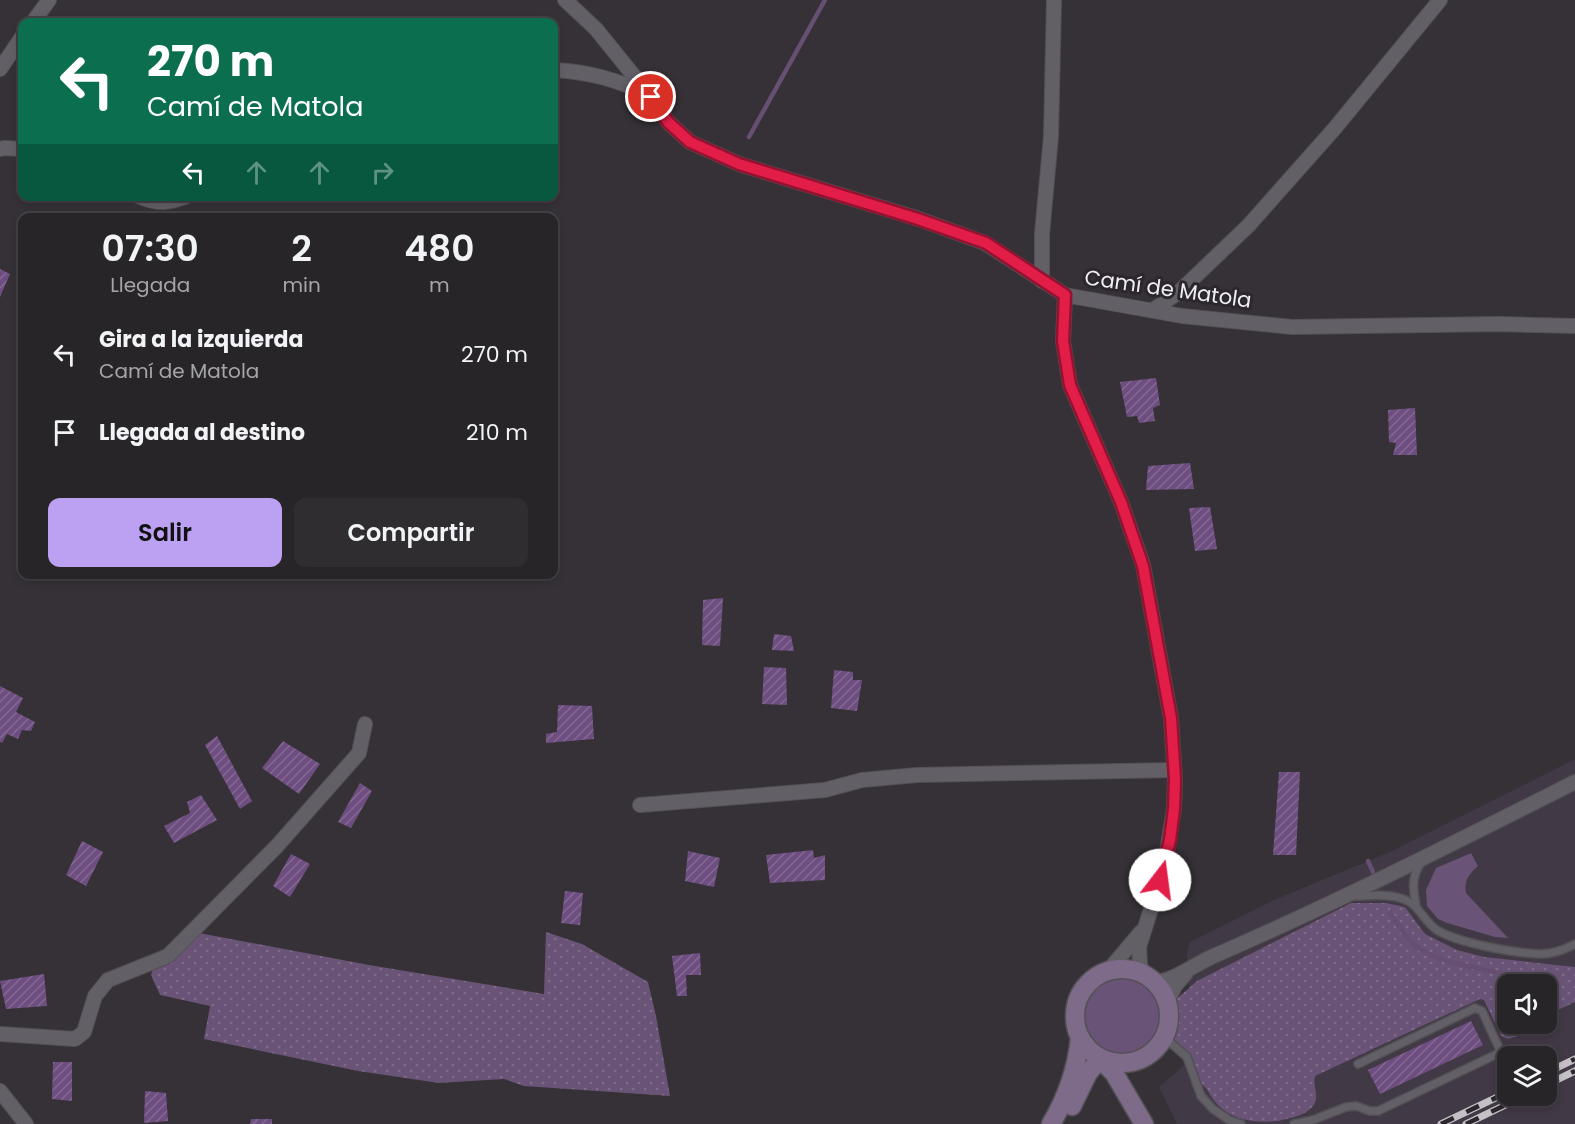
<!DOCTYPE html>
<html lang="es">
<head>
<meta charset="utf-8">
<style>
	:root { --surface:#282529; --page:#302d31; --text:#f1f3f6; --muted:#a5a5a8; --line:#444246; --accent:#bca0f2 }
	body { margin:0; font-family:Poppins,sans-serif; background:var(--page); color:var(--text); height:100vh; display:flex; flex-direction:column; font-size:22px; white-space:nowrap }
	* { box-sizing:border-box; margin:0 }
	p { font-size:20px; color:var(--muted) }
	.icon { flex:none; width:33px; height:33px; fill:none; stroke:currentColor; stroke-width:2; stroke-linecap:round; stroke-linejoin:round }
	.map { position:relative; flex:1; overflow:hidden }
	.details { position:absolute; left:18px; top:213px; width:540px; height:366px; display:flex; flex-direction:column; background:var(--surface); border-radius:12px; box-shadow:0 3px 9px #0003,0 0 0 2px var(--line) }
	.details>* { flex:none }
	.top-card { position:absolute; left:18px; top:18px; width:540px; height:183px; border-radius:12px; box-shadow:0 3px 9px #0003,0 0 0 2px var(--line); background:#0b6e4f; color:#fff; overflow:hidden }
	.buttons { position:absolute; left:1497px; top:974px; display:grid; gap:12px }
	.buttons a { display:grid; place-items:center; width:60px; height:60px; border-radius:12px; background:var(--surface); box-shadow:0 3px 9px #0003,0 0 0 2px var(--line); font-size:30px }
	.pin { position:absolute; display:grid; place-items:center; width:51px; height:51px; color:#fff; margin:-26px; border:3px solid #fff; border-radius:50%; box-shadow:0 2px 6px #0007 }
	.me { position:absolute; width:66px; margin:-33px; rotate:15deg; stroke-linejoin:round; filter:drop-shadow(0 0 4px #0008) }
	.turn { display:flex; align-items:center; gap:21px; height:126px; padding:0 30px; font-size:27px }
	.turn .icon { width:78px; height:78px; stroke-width:2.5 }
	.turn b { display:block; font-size:42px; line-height:51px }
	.lanes { display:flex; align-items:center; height:57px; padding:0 30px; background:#0003; justify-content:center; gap:30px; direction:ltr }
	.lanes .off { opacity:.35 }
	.eta { display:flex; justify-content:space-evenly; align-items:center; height:102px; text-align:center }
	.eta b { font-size:36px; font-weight:600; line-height:42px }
	.primary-button { display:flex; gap:12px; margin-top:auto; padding:12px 30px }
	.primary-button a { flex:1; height:69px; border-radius:12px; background:var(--accent); color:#111; font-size:24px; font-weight:600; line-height:69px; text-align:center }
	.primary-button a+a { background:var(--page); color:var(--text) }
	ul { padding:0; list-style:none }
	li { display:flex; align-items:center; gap:18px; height:78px; padding:0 30px }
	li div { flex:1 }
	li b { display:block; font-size:22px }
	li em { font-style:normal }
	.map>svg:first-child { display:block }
</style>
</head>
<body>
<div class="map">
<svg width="1575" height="1124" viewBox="0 0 1575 1124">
	<defs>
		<pattern id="grass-dots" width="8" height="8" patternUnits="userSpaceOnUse" patternTransform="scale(1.5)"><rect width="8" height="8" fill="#695376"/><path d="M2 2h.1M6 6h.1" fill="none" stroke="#7f6c8a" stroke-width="1.8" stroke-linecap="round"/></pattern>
		<pattern id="building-hatch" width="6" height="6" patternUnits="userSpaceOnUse" patternTransform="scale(1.5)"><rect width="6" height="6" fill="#6e4e80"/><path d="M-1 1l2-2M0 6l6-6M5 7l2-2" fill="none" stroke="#836892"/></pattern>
	</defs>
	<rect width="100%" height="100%" fill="#353137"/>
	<!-- built -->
	<path fill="#413945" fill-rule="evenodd" d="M 1575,759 L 1575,1124 L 1177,1124 L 1159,1087 L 1183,1066 L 1190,1036 L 1169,989 L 1189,996 L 1187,954 L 1190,942 L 1274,900 L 1392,851 ZM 1508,984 L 1546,984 L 1546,1023 L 1508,1023 ZM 1508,1056 L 1546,1056 L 1546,1095 L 1508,1095 Z"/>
	<!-- grass -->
	<g fill="url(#grass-dots)">
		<path d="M 1351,903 L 1386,903 L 1405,907 L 1425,934 L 1457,950 L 1484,957 L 1575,967 L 1575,1002 L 1547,1015 L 1546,984 L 1508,984 L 1508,1023 L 1531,1023 L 1529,1024 L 1531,1031 L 1529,1033 L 1508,1039 L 1501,1036 L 1484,1000 L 1480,999 L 1315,1076 C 1313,1085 1317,1091 1316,1099 C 1313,1115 1290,1118 1278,1121 C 1248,1124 1222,1118 1208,1091 C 1206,1087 1201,1084 1198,1080 C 1193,1073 1194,1062 1188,1055 C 1183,1047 1175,1042 1167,1036 L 1172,1013 L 1171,1004 L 1197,981 Z"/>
		<path d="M 546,932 L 582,944 L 648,982 L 656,1016 L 670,1096 L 524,1086 L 504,1079 L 439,1083 L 358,1071 L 204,1039 L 210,1006 L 160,995 L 151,975 L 154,965 L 199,933 L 369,965 L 544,994 Z"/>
	</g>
	<!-- green -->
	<g fill="#695376">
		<path d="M 1471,853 L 1478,866 C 1469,874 1464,880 1466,893 L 1508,938 L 1495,937 L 1447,923 L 1438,919 L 1427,906 L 1426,890 L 1436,868 Z"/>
		<circle cx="1122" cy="1017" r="44"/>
	</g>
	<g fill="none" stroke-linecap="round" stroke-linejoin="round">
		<!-- stream -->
		<g stroke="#664f71" stroke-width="4.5">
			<path d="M 749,137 L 825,0"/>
			<path d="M 1368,861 L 1373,872"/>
			<path d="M 1390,913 C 1398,923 1403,935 1412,943 C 1439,968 1499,967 1532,984"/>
			<path d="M 1546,1009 L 1552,1018"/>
		</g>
	</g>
	<!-- building -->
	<g fill="url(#building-hatch)">
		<path d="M 0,269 L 10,274 L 0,297 Z"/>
		<path d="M 1156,378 L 1160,405 L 1153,408 L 1155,421 L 1139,423 L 1137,416 L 1127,417 L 1120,382 Z"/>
		<path d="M 1415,408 L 1417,455 L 1393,455 L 1396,443 L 1389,442 L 1388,410 Z"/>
		<path d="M 1190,463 L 1194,489 L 1146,490 L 1148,466 Z"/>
		<path d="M 1210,507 L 1217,549 L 1195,551 L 1189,508 Z"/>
		<path d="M 723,598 L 720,646 L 702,645 L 703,600 Z"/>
		<path d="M 774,634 L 791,636 L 794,651 L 772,650 Z"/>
		<path d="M 764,667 L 786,668 L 787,705 L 762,704 Z"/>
		<path d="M 834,670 L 853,672 L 853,680 L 862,680 L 857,711 L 831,708 Z"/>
		<path d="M 0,686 L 23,698 L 16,712 L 35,722 L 31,731 L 22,730 L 18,739 L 7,734 L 2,743 L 0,742 Z"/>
		<path d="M 558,705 L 592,706 L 594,739 L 546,743 L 546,734 L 557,732 Z"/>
		<path d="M 217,736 L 252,801 L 240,809 L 205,745 Z"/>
		<path d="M 283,741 L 320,764 L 299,794 L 262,768 Z"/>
		<path d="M 1279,772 L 1300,772 L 1296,855 L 1273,855 Z"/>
		<path d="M 360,783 L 372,791 L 351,828 L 338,822 Z"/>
		<path d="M 201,795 L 217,820 L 174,843 L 164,826 L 190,813 L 187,802 Z"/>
		<path d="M 82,841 L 103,852 L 86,886 L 66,875 Z"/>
		<path d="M 813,850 L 814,858 L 825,855 L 825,880 L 770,883 L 766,855 Z"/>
		<path d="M 688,851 L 720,858 L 714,887 L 685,881 Z"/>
		<path d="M 291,854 L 310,864 L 290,897 L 273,886 Z"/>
		<path d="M 565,891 L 583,893 L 580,925 L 561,923 Z"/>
		<path d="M 700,953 L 701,975 L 686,975 L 687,996 L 677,996 L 672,956 Z"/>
		<path d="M 44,974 L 47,1006 L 6,1009 L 0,981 Z"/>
		<path d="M 1471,1021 L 1483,1045 L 1380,1094 L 1368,1070 Z"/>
		<path d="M 53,1062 L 72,1062 L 72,1101 L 52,1099 Z"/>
		<path d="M 145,1091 L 166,1093 L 168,1121 L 144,1123 Z"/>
		<path d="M 251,1119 L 272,1119 L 272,1124 L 250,1124 Z"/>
	</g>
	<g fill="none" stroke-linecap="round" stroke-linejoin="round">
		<!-- lane casing -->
		<g stroke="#535055" stroke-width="10">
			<g id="lane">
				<path d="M 1353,896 C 1369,896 1388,893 1403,899 C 1419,904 1423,921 1437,930 C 1458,943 1514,953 1540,954 C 1552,954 1564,950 1575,944"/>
				<path d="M 1416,905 C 1413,889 1411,877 1421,863"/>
				<path d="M 1164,1037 L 1187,1057 L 1201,1096 L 1213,1109 L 1229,1120 L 1241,1124"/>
				<path d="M 1294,1124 L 1313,1120 L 1346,1107 L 1356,1106 L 1370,1111 L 1378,1111 L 1497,1054 L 1500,1050 L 1482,1011 L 1475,1008 L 1358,1064"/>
			</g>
		</g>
		<!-- street casing -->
		<g stroke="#535055" stroke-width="16">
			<g id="street">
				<path d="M 565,0 L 596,29 L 651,97 L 668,122 L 690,142 L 739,164 L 919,219 L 985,243 L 1065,295 L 1182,316 L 1292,327 L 1498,324 L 1575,326"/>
				<path d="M 33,22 L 49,0"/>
				<path d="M 0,69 L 22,37"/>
				<path d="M 554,70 C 589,72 615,79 647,94"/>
				<path d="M 0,149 L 4,148 L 22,149"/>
				<path d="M 138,196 C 158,205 168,203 188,196"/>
				<path d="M 1042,281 L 1042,234 L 1051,136 L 1054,0"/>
				<path d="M 1065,295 L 1063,341 L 1070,385 L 1121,502 L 1143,565 L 1171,718 L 1175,779 L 1174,809 L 1165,864 L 1139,947 L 1140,965 L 1144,975"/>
				<path d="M 1153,310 L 1179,292 L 1249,225 L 1335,128 L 1440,0"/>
				<path d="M 640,805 L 825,790 L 862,780 L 917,775 L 1174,770"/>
				<path d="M 1108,971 L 1141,932"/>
				<path d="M 1154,982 C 1173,982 1198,962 1216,955 C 1338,902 1456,842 1575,782"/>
				<path d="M 1167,1001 L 1175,986 L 1186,973"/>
				<path d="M 0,1034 L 75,1039 L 84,1032 L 95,996 L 108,980 L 168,956 L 277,846 L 359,753 L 365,724"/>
				<path d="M 0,1091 L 26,1124"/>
			</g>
		</g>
		<!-- secondary casing -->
		<g stroke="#535055" stroke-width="21">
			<g id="secondary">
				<circle cx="1122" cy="1016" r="47"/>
				<path d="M 1100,1059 L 1114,1073 L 1144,1124"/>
				<path d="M 1072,1106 L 1088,1073 L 1100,1059"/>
				<path d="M 1051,1124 C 1067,1097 1077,1068 1080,1037"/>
			</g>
		</g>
		<!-- lane -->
		<use href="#lane" stroke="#635f66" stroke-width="7"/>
		<!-- street -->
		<use href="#street" stroke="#635f66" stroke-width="14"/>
		<!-- secondary -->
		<use href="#secondary" stroke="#7e6b8a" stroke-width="18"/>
		<!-- rail casing -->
		<g stroke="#c4c0c6" stroke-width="7">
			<g id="rail">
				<path d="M 1546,1073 L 1575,1059"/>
				<path d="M 1546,1085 L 1575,1071"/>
				<path d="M 1441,1124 L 1508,1092"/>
				<path d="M 1466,1124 L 1526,1095"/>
			</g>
		</g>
		<!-- rail -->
		<use href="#rail" stroke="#2b272d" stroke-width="4.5" stroke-dasharray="14" stroke-linecap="butt"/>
	</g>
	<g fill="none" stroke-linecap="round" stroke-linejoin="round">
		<!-- route casing -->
		<g stroke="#92132f" stroke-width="15">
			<path id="route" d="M 651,97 L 668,122 L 690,142 L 739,164 L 918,219 L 986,243 L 1065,295 L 1063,341 L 1070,385 L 1121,502 L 1143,566 L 1171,718 L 1175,779 L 1174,809 L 1170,840 L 1160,880"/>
		</g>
		<!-- route -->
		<use href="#route" stroke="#e11d48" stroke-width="10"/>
	</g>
	<g text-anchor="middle" stroke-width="6" stroke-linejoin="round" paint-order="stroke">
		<!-- street labels -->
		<g font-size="21" fill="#f1eef3" stroke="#2b272d">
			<text transform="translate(1168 289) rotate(8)" y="7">Camí de Matola</text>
		</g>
	</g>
</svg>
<div class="buttons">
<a><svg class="icon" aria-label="sound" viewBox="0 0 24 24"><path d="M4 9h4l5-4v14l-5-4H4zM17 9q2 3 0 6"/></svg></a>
<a><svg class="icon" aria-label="layers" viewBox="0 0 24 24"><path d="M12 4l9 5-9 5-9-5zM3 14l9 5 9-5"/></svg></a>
</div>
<div class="pin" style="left:651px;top:97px;background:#d93025"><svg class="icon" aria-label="arrive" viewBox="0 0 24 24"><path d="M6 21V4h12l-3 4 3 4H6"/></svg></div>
<svg class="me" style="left:1160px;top:880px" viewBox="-20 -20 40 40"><circle r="19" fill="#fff"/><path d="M0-13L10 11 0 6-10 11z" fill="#e11d48"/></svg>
<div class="top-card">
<div class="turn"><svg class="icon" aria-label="left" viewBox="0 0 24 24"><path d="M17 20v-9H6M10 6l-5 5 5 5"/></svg><div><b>270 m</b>Camí de Matola</div></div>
<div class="lanes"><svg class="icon" aria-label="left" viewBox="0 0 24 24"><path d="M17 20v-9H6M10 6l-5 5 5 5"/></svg><svg class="icon off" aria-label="ahead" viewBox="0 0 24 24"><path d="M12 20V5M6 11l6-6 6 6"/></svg><svg class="icon off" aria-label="ahead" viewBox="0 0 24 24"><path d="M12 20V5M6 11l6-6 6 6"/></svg><svg class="icon off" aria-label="right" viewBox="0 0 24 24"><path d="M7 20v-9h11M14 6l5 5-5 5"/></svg></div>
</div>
<section class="details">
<div class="eta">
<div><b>07:30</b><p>Llegada</p></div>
<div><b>2</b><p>min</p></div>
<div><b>480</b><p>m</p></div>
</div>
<ul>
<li><svg class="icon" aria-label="left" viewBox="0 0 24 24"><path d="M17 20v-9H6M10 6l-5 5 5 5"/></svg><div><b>Gira a la izquierda</b><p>Camí de Matola</p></div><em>270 m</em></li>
<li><svg class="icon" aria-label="arrive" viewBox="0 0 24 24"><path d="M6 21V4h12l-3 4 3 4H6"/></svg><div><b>Llegada al destino</b></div><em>210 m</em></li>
</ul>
<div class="primary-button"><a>Salir</a><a>Compartir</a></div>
</section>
</div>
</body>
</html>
